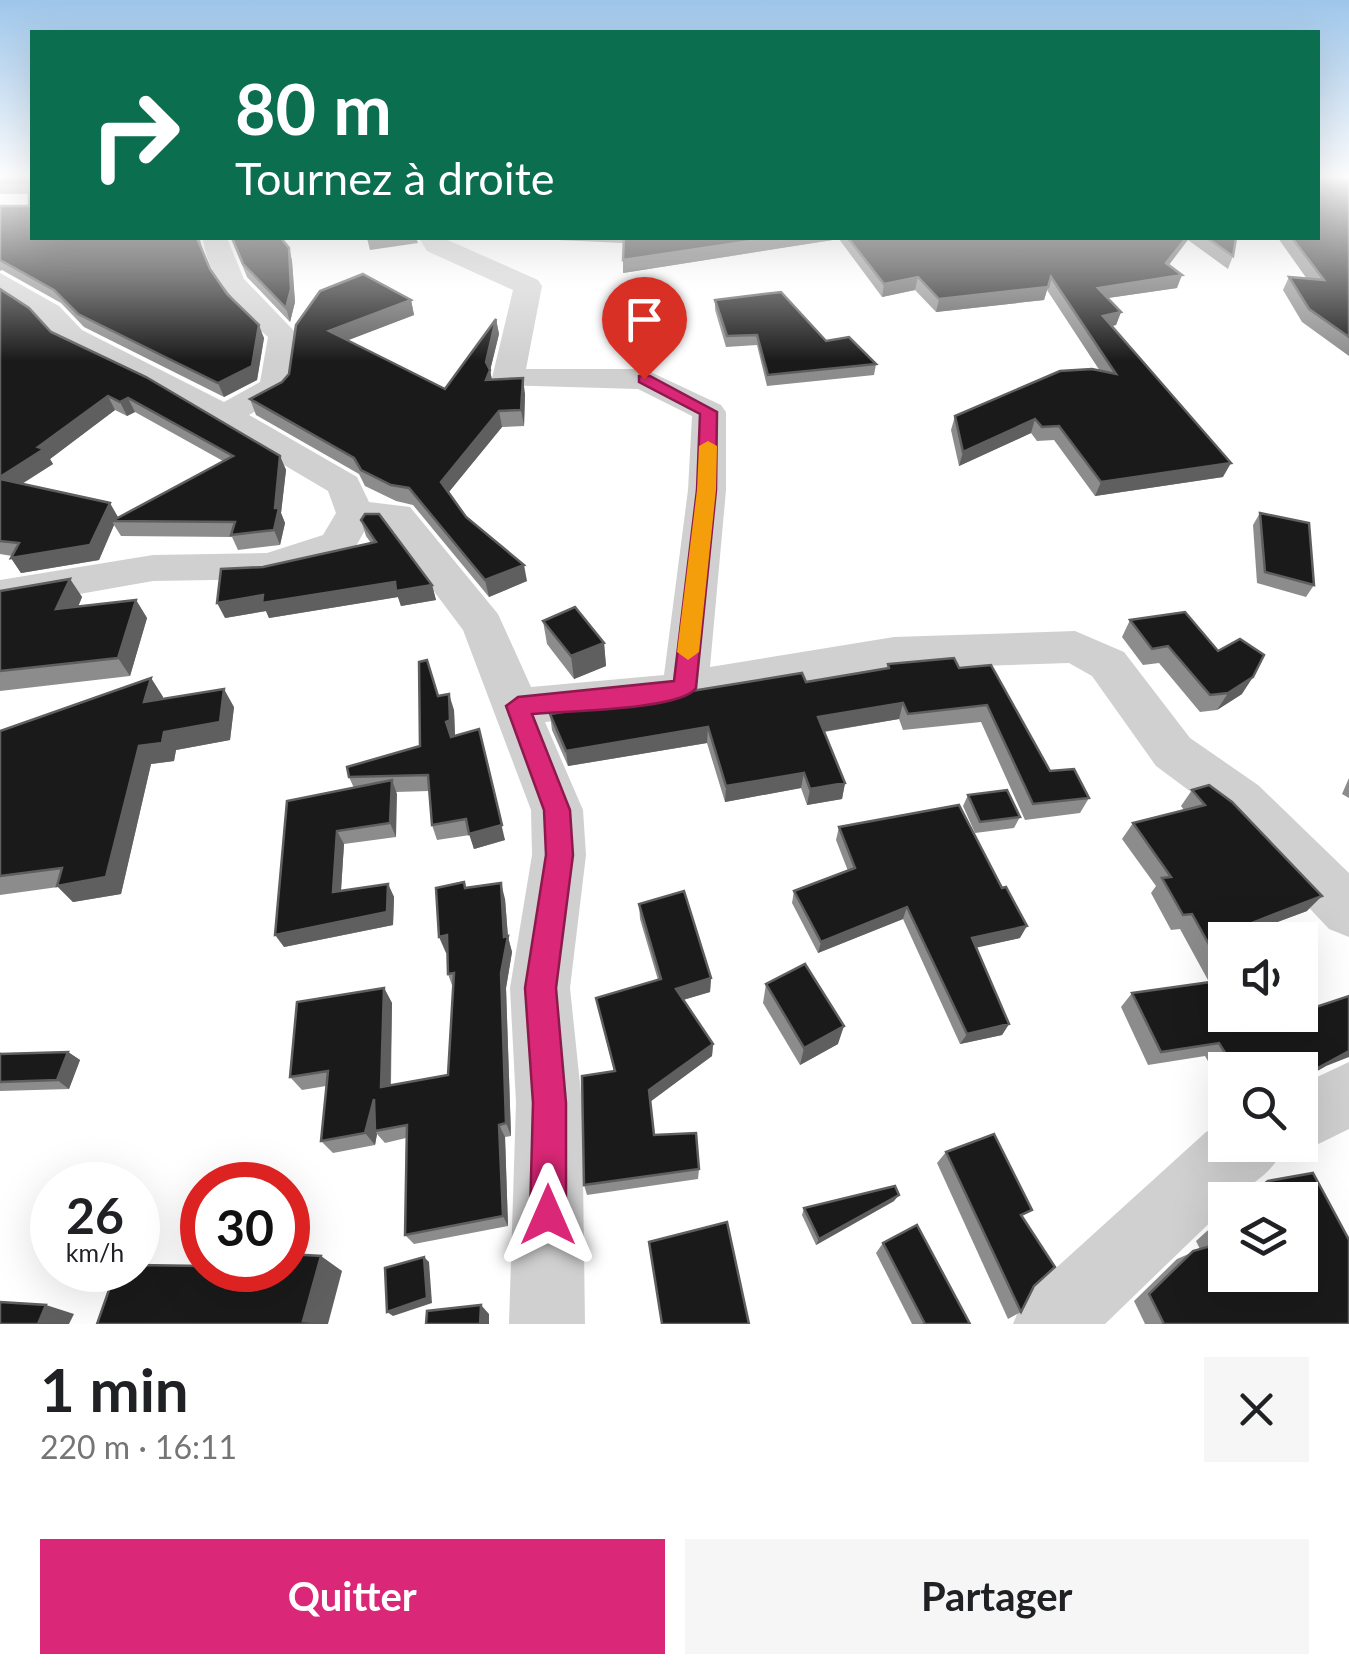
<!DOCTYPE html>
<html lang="fr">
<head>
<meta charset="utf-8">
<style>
	:root { --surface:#fff; --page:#f6f6f6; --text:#202124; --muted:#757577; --accent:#db2777 }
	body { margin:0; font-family:Lato,sans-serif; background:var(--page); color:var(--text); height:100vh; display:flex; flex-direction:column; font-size:38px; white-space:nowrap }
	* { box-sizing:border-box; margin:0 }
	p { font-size:32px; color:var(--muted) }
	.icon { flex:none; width:55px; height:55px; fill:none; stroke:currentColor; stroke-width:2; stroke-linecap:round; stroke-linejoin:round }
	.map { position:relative; height:1324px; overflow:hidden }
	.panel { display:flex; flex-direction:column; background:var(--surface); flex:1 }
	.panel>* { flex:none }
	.banner { position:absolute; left:30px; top:30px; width:1290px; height:210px; border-radius:0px; box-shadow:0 10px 40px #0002; background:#0b6e4f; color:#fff; overflow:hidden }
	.fabs { position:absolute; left:1208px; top:922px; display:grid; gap:20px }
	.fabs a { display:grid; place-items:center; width:110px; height:110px; border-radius:0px; background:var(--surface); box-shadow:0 10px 40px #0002; font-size:50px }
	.speed { position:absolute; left:30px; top:1162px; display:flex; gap:20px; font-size:50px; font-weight:700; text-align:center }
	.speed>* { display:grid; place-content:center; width:130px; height:130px; border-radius:50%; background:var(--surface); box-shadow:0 10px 40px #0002; line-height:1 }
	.speed small { font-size:25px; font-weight:400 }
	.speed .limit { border:15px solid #d22; background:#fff; color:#111 }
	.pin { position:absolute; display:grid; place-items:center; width:85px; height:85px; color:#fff; margin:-102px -42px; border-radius:50% 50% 50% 0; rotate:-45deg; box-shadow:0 0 10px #0007 }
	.pin .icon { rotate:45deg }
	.me { position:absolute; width:110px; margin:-55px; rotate:0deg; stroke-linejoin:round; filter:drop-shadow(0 0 8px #0008) }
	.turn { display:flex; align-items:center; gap:35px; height:210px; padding:0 40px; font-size:45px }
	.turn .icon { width:130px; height:130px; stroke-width:2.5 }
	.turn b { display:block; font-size:70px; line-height:85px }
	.round { display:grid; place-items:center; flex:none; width:105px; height:105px; border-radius:0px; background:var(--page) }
	.summary { display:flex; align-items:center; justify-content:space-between; height:170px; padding:0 40px }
	h1 { font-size:60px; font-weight:700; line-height:75px }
	.cta { display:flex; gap:20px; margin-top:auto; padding:20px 40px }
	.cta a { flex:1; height:115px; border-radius:0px; background:var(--accent); color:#fff; font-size:40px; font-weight:700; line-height:115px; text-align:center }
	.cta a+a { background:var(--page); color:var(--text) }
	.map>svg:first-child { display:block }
</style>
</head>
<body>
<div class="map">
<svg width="1349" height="1324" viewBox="0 0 1349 1324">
	<rect width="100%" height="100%" fill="#fff"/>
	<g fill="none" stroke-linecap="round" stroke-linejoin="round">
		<!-- minor -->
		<g fill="#d0d0d0" fill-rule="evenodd">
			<path d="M 203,238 L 227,238 L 244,279 L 298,335 L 291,387 L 286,394 L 249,415 L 357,477 L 369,502 L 410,507 L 498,614 L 531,687 L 664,675 L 688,490 L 692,416 L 638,389 L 497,385 L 492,378 L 513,290 L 427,251 L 419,238 L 443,238 L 538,280 L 542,286 L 526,369 L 644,369 L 721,405 L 726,412 L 726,490 L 710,667 L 894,637 L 1075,631 L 1124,652 L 1190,738 L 1258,785 L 1349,873 L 1349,937 L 1329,929 L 1222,815 L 1156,766 L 1092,676 L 1069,663 L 894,669 L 640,714 L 545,722 L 583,810 L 586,855 L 570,988 L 582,1103 L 585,1324 L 509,1324 L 516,1103 L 510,988 L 532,855 L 531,810 L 463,630 L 385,526 L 368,525 L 352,553 L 269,579 L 153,581 L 0,608 L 0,580 L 153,555 L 267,553 L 323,535 L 336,513 L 328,491 L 154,388 L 60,342 L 39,318 L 0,293 L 0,273 L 59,306 L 82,330 L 224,402 L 260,382 L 268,337 C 237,310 208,279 203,238 Z"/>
			<path d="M 1349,1062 L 1349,1129 L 1300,1153 L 1284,1146 C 1272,1176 1256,1178 1233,1200 L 1225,1200 L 1225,1208 L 1105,1324 L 1013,1324 L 1024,1297 L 1206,1132 L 1225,1122 L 1225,1145 L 1300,1145 L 1300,1085 Z"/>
		</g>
	</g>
	<!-- wall -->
	<g fill="#8c8c8c" fill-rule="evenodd">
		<path d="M 0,176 L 32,176 L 200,238 L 202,252 L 210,269 L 264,338 L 257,380 L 224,397 L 84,327 L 61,303 L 2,270 L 0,271 L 0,206 L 29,206 L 29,194 L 0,194 Z"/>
		<path d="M 1349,176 L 1349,356 L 1302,322 L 1283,290 L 1289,277 L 1307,279 L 1278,238 L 1318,238 Z"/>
		<path d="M 231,238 L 281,238 L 289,248 L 292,261 L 295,302 L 290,322 L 247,277 Z"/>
		<path d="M 557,238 L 1236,238 L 1233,256 L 1228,269 L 1188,240 L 1169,265 L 1177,288 L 1108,298 L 1121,312 L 1116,325 L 1112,326 L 1223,477 L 1095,496 L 1054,440 L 1037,441 L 1031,433 L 959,466 L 951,430 L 955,416 L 1100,371 L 1047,290 L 1044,300 L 936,312 L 915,290 L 882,297 L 839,239 L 623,273 L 623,243 L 558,240 Z"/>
		<path d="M 0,289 L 51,332 L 280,456 L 286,470 L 281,513 L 285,523 L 280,545 L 238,550 L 232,537 L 121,536 L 114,525 L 99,560 L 21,573 L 11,558 L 12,556 L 0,554 ZM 115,410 L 127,416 L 135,412 L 223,461 L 118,517 L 22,484 L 53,464 L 50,459 Z"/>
		<path d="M 411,300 L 414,315 L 348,340 L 445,389 L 496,319 L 499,334 L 490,370 L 492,380 L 525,394 L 524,426 L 502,427 L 448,493 L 466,517 L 527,581 L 489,597 L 413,505 L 396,501 L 365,486 L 359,474 L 256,415 L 250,399 L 282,382 Z"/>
		<path d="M 715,300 L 826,341 L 876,364 L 874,375 L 767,386 L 757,345 L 726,347 L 715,310 Z"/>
		<path d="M 1260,513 L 1314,585 L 1306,597 L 1257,583 L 1253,525 Z"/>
		<path d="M 361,520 L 432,585 L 436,600 L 401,606 L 398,597 L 269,618 L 266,611 L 225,618 L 263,567 L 371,543 L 366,536 Z"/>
		<path d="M 70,579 L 82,597 L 78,607 L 136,600 L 147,618 L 130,676 L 0,691 L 0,591 Z"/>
		<path d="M 1130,620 L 1242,694 L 1217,710 L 1200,712 L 1159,663 L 1143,665 L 1122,637 Z"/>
		<path d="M 543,621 L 604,643 L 606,666 L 574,679 L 547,644 Z"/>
		<path d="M 888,664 L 959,668 L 1050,771 L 1089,798 L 1080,813 L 1025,820 L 981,722 L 903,730 L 899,719 L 824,732 L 845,783 L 842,799 L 807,805 L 801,788 L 725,802 L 707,743 L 568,766 L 552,730 L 550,714 L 806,682 L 887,669 Z"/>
		<path d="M 151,678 L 163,697 L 162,699 L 234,707 L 230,740 L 176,750 L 174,761 L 151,764 L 121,894 L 73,902 L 58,887 L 0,895 L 0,731 Z"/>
		<path d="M 438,696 L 454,710 L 455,736 L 505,840 L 474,849 L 470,835 L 437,840 L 432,825 L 429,791 L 396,792 L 396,837 L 344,844 L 341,891 L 388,884 L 394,897 L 393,925 L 284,947 L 354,788 L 349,777 L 420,746 Z"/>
		<path d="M 1349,778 L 1349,798 L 1342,794 Z"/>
		<path d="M 1192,790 L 1307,911 L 1253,931 L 1225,940 L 1225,1015 L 1326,1066 L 1315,1072 L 1314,1078 L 1300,1087 L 1300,1070 L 1225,1070 L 1225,1090 L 1205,1056 L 1148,1065 L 1121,1007 L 1132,993 L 1209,982 L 1180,929 L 1171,930 L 1151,893 L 1156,886 L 1122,839 L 1133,823 L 1184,810 L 1181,806 Z"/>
		<path d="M 968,795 L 1020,817 L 1014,828 L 975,833 L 963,806 Z"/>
		<path d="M 839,827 L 1020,938 L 976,947 L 1009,1024 L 1002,1035 L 960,1044 L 903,919 L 818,953 L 792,903 L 794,891 L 848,871 L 836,840 Z"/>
		<path d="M 466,888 L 505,899 L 508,937 L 512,952 L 506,988 L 511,1136 L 505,1137 L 508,1226 L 414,1244 L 405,1235 L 406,1138 L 385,1143 L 377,1134 L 375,1145 L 333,1153 L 321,1141 L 326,1086 L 302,1090 L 290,1077 L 384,988 L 392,1003 L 391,1086 L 448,1075 L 453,988 L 448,974 L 447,953 L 446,953 Z"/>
		<path d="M 639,904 L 711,978 L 710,992 L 683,1000 L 713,1044 L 712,1056 L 650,1101 L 654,1135 L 699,1169 L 698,1179 L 587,1195 L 584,1185 L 614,1071 L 596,998 L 658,980 L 640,919 Z"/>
		<path d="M 766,984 L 838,1044 L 800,1065 L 763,1003 Z"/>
		<path d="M 0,1052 L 2,1054 L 68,1052 L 80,1060 L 69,1089 L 0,1091 Z"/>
		<path d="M 946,1152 L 1023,1218 L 1034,1286 L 1021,1312 L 1008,1319 L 937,1163 Z"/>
		<path d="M 1313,1173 L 1349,1240 L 1349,1324 L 1145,1324 L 1134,1301 L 1177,1259 L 1200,1249 L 1196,1241 L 1207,1231 L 1225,1222 L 1225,1275 L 1300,1275 L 1300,1200 L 1239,1200 L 1250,1191 L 1268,1181 Z"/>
		<path d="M 894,1201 L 816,1245 L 802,1215 L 804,1208 Z"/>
		<path d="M 883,1243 L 970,1324 L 912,1324 L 876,1253 Z"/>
	</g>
	<!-- shaded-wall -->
	<g fill="#5f5f5f">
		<path d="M 367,238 L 416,238 L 418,243 L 370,250 Z"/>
		<path d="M 771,238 L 839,238 L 839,239 L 623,273 L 623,260 Z"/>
		<path d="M 1186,238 L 1189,238 L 1161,275 L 1166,263 Z"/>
		<path d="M 289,248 L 292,261 L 295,302 L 290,322 L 286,308 Z"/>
		<path d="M 1182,275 L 1177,288 L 1094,300 L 1098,288 Z"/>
		<path d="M 918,277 L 915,290 L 882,297 L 884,284 Z"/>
		<path d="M 1048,287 L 1044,300 L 936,312 L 939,299 Z"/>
		<path d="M 411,300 L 414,315 L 333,346 L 329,331 Z"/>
		<path d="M 1121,312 L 1116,325 L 1098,329 L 1103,316 Z"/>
		<path d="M 496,319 L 499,334 L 490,371 L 490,370 L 493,386 L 486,380 L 486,362 Z"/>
		<path d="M 259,325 L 264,338 L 257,380 L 224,397 L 218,383 Z"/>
		<path d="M 523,378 L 525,394 L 524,426 L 521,410 Z"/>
		<path d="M 108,396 L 115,410 L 50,459 L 53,464 L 7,493 L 0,483 L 0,477 Z"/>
		<path d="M 128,398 L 135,412 L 127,416 L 120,402 Z"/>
		<path d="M 499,411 L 502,427 L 444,498 L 441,482 Z"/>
		<path d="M 1035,419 L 1031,433 L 959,466 L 963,452 Z"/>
		<path d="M 280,456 L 286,470 L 281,513 L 285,523 L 280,545 L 274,530 Z"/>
		<path d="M 1231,463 L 1223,477 L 1095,496 L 1101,482 Z"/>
		<path d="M 110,503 L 118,517 L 112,521 L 114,525 L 99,560 L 21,573 L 11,558 Z"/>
		<path d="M 524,565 L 527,581 L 489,597 L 485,580 Z"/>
		<path d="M 70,579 L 82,597 L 69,628 L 56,609 Z"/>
		<path d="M 395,582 L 432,585 L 436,600 L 401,606 L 398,597 L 269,618 L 266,611 L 225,618 L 217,603 L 263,595 Z"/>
		<path d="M 136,600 L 147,618 L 130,676 L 118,658 Z"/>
		<path d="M 604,643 L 606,666 L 574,679 L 571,656 Z"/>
		<path d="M 1253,677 L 1242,694 L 1217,710 L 1228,693 Z"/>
		<path d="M 151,678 L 163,697 L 156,720 L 144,702 Z"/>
		<path d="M 224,689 L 234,707 L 230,740 L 176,750 L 174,761 L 151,764 L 121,894 L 73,902 L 57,886 L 139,746 L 164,732 Z"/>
		<path d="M 449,694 L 454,710 L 455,736 L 451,738 L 446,722 Z"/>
		<path d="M 903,703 L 899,719 L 815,733 L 818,717 Z"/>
		<path d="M 708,727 L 707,743 L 568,766 L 566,751 Z"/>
		<path d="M 483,746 L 505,840 L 474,849 L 469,834 Z"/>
		<path d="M 804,773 L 801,788 L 725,802 L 726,786 Z"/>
		<path d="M 392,780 L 397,794 L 396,837 L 390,823 Z"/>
		<path d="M 845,783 L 842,799 L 807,805 L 810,789 Z"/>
		<path d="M 337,831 L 344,844 L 340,905 L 333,892 Z"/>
		<path d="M 501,883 L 505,899 L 508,937 L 512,952 L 506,988 L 511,1136 L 506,1123 L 501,973 L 504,937 Z"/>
		<path d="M 388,884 L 394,897 L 393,925 L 284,947 L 275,935 Z"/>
		<path d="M 1322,896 L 1307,911 L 1234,938 L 1249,924 Z"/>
		<path d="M 907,907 L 903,919 L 818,953 L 821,942 Z"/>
		<path d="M 1027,926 L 1020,938 L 966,950 L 972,938 Z"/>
		<path d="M 447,935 L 453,951 L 446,953 L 439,937 Z"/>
		<path d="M 711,978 L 710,992 L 676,1002 L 676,989 Z"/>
		<path d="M 384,988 L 392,1003 L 390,1100 L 381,1087 Z"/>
		<path d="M 1009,1024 L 1002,1035 L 960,1044 L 967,1034 Z"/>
		<path d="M 844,1026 L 838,1044 L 800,1065 L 804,1048 Z"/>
		<path d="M 713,1044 L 712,1056 L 650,1102 L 649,1090 Z"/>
		<path d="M 1349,1051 L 1349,1057 L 1326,1066 L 1300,1081 L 1316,1069 Z"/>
		<path d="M 68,1052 L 80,1060 L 69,1089 L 57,1080 Z"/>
		<path d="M 374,1099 L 375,1131 L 377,1134 L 375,1145 L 365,1133 Z"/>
		<path d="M 499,1125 L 505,1137 L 508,1226 L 503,1216 Z"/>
		<path d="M 899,1195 L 894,1201 L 816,1245 L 819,1239 Z"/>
		<path d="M 321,1256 L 342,1271 L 328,1324 L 308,1324 L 303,1321 Z"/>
		<path d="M 424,1257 L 429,1262 L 432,1303 L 393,1316 L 387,1312 Z"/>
		<path d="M 46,1305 L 74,1314 L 69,1324 L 38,1324 Z"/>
		<path d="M 481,1305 L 489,1314 L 489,1324 L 480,1324 Z"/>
	</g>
	<!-- building -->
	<g fill="#1a1a1a" stroke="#5f5f5f" stroke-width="2.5">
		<path d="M 0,176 L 32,176 L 32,238 L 197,238 L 210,269 L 227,294 L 259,325 L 252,366 L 218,383 L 78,314 L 54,290 L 0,260 L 0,206 L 29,206 L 29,183 L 0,183 Z"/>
		<path d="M 1318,176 L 1349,176 L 1349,337 L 1309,309 L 1289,277 L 1324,280 L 1292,238 L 1318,238 Z"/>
		<path d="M 232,238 L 281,238 L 289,248 L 291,289 L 286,308 L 243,264 Z"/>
		<path d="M 624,238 L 771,238 L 623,260 Z"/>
		<path d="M 848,238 L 1186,238 L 1166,263 L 1182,275 L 1098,288 L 1121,312 L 1103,316 L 1231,463 L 1101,482 L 1059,426 L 1042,427 L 1035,419 L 963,452 L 955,416 L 1060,371 L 1092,369 L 1116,374 L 1051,277 L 1048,287 L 939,299 L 918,277 L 884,284 Z"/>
		<path d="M 1207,238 L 1236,238 L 1233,256 Z"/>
		<path d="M 363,274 L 411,300 L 329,331 L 445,389 L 496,319 L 486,362 L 490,370 L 486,380 L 523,378 L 521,410 L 499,411 L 441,482 L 466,517 L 524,565 L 485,580 L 409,488 L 391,485 L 361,470 L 354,458 L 250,399 L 282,382 L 289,374 L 296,325 L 320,291 Z"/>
		<path d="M 0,289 L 29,308 L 51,332 L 146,377 L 280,456 L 275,508 L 279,508 L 274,530 L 231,535 L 235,522 L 112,521 L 233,456 L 128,398 L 120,402 L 108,396 L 38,447 L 44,449 L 0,477 Z"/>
		<path d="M 781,292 L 826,341 L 849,337 L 876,364 L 768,375 L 757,335 L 727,336 L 715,300 Z"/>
		<path d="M 0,479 L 110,503 L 90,545 L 11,558 L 19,543 L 0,541 Z"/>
		<path d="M 1260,513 L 1309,523 L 1314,585 L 1265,572 Z"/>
		<path d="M 365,514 L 379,514 L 432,585 L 396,591 L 395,582 L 262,603 L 263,595 L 217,603 L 221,569 L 263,567 L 376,542 L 361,520 Z"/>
		<path d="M 70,579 L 56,609 L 136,600 L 118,658 L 0,671 L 0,591 Z"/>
		<path d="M 575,607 L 604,643 L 571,656 L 543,621 Z"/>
		<path d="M 1185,612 L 1218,651 L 1240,639 L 1264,655 L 1253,677 L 1228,693 L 1210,695 L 1168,646 L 1152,649 L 1130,620 Z"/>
		<path d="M 954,658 L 959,668 L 991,665 L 1050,771 L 1074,769 L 1089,798 L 1033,804 L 987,705 L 908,714 L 903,703 L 818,717 L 845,783 L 810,789 L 804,773 L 726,786 L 708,727 L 566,751 L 550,714 L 802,673 L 806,682 L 889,668 L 888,664 Z"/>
		<path d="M 427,660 L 438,696 L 449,694 L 450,720 L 446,722 L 451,737 L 479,729 L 502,825 L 469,834 L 466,819 L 432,825 L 428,775 L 349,777 L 347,767 L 420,746 L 419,662 Z"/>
		<path d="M 151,678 L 144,702 L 224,689 L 220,722 L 164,732 L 162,743 L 139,746 L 106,877 L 57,886 L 62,868 L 0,876 L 0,731 Z"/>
		<path d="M 392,780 L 390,823 L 337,831 L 333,892 L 388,884 L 387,912 L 275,935 L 287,801 Z"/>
		<path d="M 1209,785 L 1232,802 L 1322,896 L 1249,924 L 1259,940 L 1225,940 L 1225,973 L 1192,914 L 1183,915 L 1162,878 L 1171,877 L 1133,823 L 1205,805 L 1192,790 Z"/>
		<path d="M 1007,790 L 1020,817 L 980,822 L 968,795 Z"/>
		<path d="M 959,805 L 1002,888 L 1006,887 L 1027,926 L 972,938 L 1009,1024 L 967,1034 L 907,907 L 821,942 L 794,891 L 855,868 L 839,827 Z"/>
		<path d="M 464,882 L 465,888 L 501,883 L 504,937 L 508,936 L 501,973 L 506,1123 L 499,1125 L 503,1216 L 405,1235 L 407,1125 L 375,1131 L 374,1099 L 365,1133 L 321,1141 L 328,1071 L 290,1077 L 297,1002 L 384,988 L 381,1087 L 448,1075 L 454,973 L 448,974 L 447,935 L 439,937 L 436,888 Z"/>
		<path d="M 684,891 L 711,978 L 676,989 L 713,1044 L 649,1090 L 654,1135 L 696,1133 L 699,1169 L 584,1185 L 582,1076 L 615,1071 L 596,998 L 661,979 L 639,904 Z"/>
		<path d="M 805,964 L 844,1026 L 804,1048 L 766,984 Z"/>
		<path d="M 1225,980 L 1225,1015 L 1300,1015 L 1300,996 L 1310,1009 L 1349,996 L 1349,1051 L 1316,1069 L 1314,1078 L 1300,1080 L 1300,1070 L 1236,1070 L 1219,1043 L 1161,1052 L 1132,993 Z"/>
		<path d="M 68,1052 L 57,1080 L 0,1082 L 0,1054 Z"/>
		<path d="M 994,1134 L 1032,1210 L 1021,1215 L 1055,1267 L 1034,1286 L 1021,1312 L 946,1152 Z"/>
		<path d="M 1313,1173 L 1349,1240 L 1349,1324 L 1164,1324 L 1149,1294 L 1193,1251 L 1218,1244 L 1213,1233 L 1223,1222 L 1225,1222 L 1225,1275 L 1300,1275 L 1300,1200 L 1260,1200 L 1255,1191 L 1268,1181 Z"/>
		<path d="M 895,1186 L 899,1195 L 819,1239 L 804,1208 Z"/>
		<path d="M 727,1222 L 749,1324 L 662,1324 L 649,1242 Z"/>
		<path d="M 917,1225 L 970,1324 L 925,1324 L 883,1243 Z"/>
		<path d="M 288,1254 L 321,1256 L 303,1321 L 321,1322 L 320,1324 L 97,1324 L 116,1270 L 138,1270 L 138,1265 L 202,1266 L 202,1270 L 288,1270 Z"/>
		<path d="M 424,1257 L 427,1298 L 387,1312 L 385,1268 Z"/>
		<path d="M 0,1302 L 46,1305 L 38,1324 L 0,1324 Z"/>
		<path d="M 481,1305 L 480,1324 L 426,1324 L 427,1311 Z"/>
	</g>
	<!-- sky -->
	<linearGradient id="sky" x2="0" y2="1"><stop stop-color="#9ec6ea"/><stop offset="0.49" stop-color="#fff"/><stop offset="1" stop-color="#fff" stop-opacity="0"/></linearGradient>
	<rect width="1349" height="361" fill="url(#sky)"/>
	<!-- route -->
	<path fill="#db2777" stroke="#8e194d" stroke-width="2.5" d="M 639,376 L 650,376 L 717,412 L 716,490 L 696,688 C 682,710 562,711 532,714 L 570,810 L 573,855 L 556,988 L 566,1103 L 566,1215 L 561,1228 L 548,1233 L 536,1228 L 530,1215 L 533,1103 L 525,988 L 546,855 L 544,810 L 506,706 L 518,697 L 674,681 L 697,490 L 700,414 L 639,382 Z"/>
	<!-- slow -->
	<path fill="#f59e0b" d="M 708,441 L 717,446 L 716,490 L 699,652 L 688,660 L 677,652 L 697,490 L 699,446 Z"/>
</svg>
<div class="fabs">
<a><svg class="icon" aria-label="sound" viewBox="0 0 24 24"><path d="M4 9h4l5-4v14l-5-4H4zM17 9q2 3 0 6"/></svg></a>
<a><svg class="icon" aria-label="search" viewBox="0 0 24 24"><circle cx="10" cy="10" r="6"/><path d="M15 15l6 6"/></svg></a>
<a><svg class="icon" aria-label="layers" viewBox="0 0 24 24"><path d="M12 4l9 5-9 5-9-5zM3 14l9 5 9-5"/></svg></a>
</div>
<div class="speed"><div>26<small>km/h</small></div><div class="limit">30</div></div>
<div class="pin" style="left:644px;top:379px;background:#d93025"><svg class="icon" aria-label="arrive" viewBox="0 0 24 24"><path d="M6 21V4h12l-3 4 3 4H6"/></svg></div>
<svg class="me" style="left:548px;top:1215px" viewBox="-20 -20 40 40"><path d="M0-17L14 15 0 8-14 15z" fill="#db2777" stroke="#fff" stroke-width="4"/></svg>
<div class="banner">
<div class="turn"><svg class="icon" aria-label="right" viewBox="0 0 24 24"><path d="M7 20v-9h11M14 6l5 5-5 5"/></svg><div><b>80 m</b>Tournez à droite</div></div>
</div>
</div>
<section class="panel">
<div class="summary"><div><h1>1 min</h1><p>220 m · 16:11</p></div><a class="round"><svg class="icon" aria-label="close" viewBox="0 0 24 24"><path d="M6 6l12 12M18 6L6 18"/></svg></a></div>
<div class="cta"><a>Quitter</a><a>Partager</a></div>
</section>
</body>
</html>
